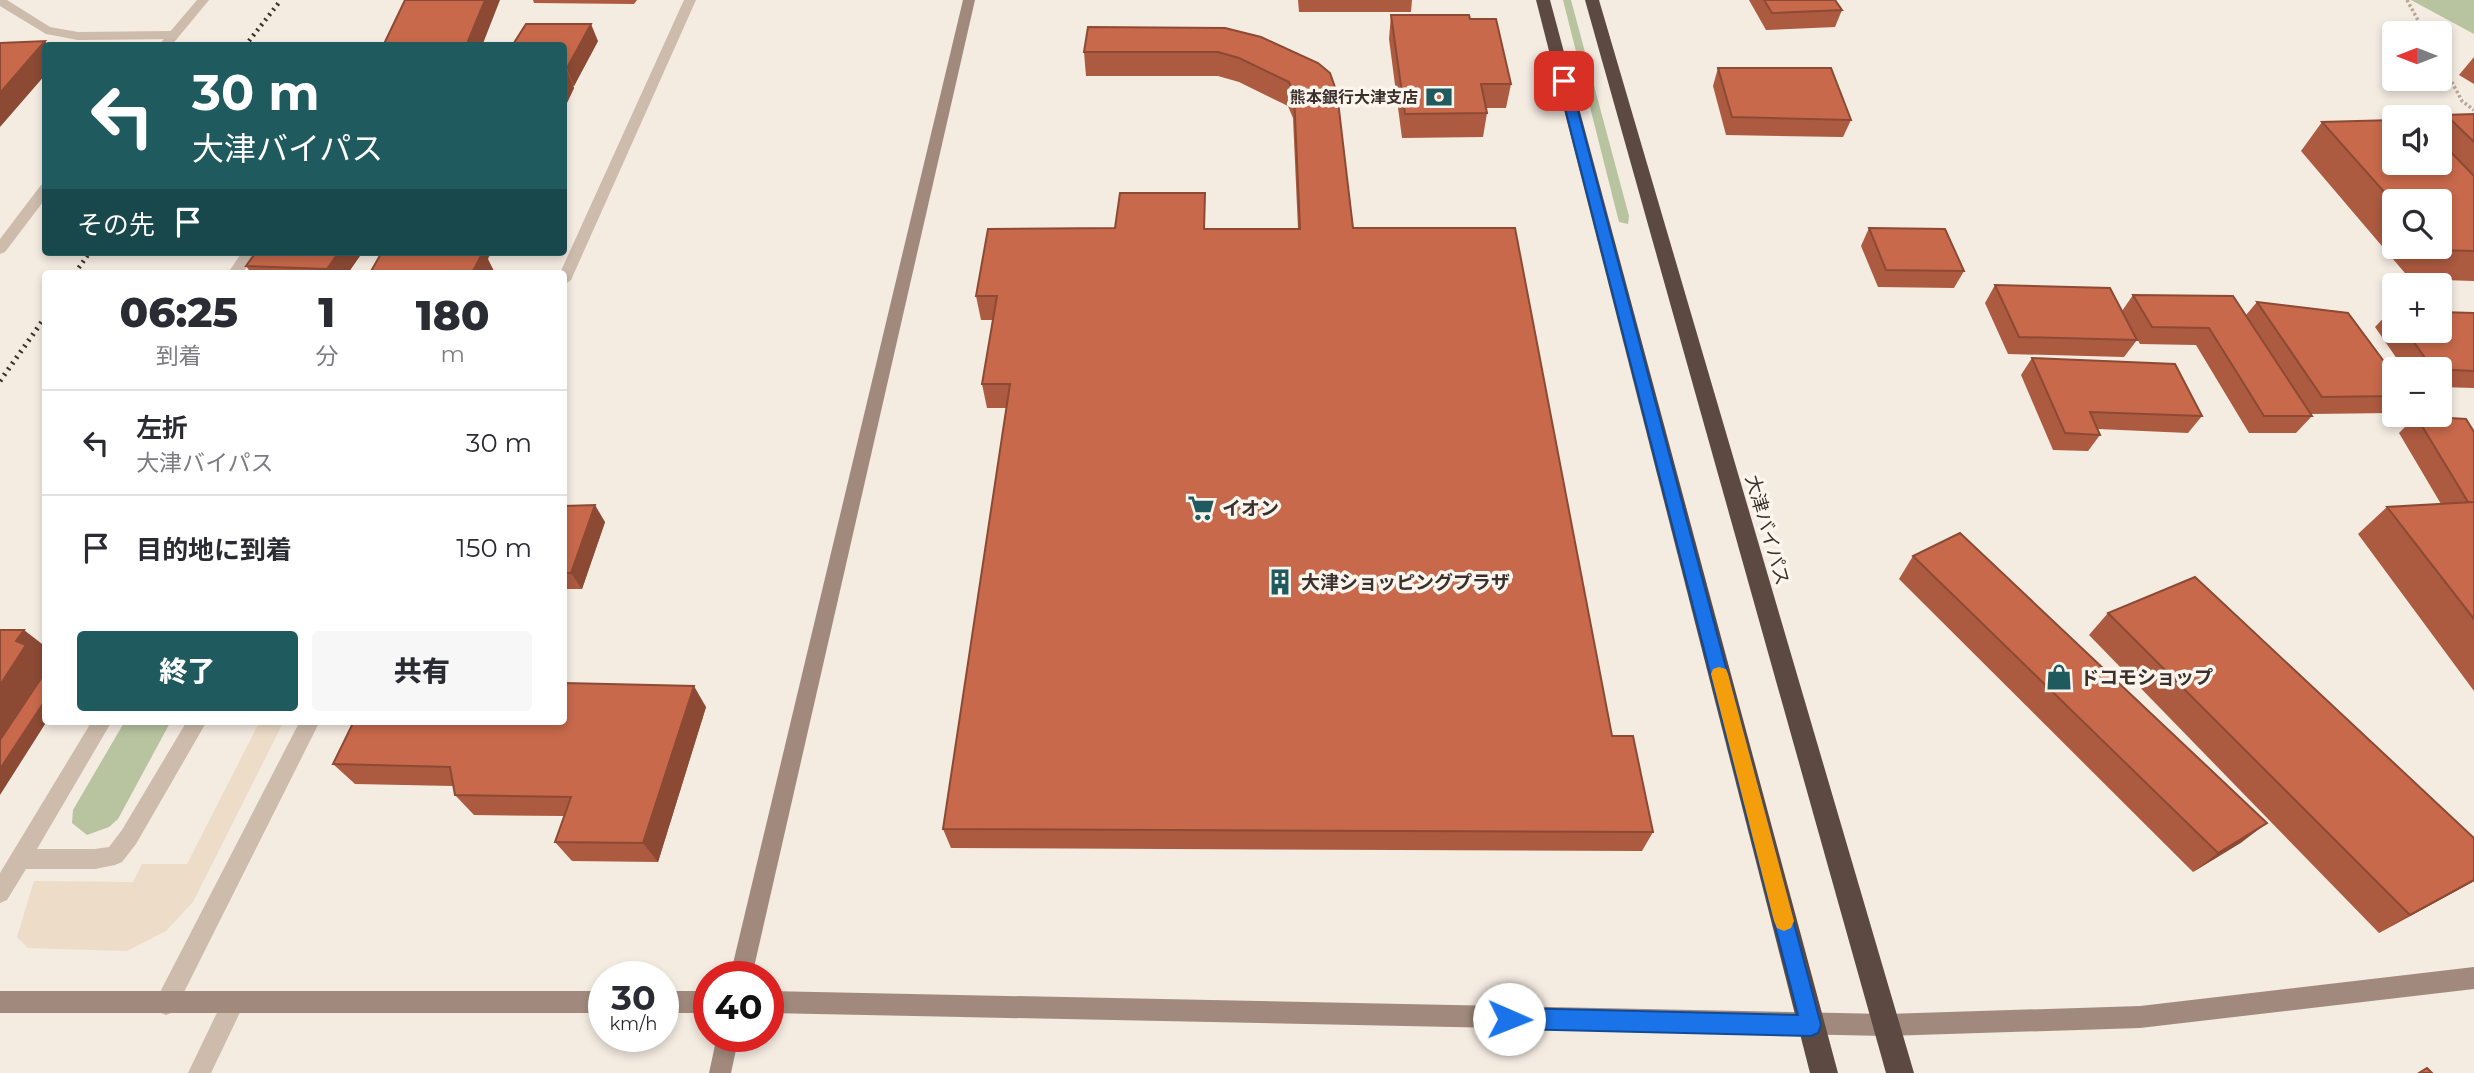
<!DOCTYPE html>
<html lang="ja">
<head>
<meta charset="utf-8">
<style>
	:root { --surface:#fff; --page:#f7f7f7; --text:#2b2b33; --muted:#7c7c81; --line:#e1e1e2; --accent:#1f5a5e }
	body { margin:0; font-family:Montserrat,"Noto Sans JP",sans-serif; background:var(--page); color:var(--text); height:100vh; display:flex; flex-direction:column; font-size:26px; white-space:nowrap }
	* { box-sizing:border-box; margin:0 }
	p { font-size:23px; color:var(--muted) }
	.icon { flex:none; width:38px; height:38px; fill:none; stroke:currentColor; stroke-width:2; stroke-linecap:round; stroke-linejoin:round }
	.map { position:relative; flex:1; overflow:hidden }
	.sheet { position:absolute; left:42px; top:270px; width:525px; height:455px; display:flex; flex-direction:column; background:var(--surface); border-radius:7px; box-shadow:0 4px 10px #0003 }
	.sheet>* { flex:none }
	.top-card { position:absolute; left:42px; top:42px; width:525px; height:214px; border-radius:7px; box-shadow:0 4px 10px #0003; background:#1f5a5e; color:#fff; overflow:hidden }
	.needle { width:46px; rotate:270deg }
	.controls { position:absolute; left:2382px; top:21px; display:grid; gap:14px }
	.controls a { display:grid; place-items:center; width:70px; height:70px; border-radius:7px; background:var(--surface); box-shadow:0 4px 10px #0003; font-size:35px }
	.speed { position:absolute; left:588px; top:961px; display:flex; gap:14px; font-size:35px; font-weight:700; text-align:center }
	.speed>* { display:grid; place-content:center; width:91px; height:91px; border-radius:50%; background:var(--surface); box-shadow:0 4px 10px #0003; line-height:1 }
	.speed small { font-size:18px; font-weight:400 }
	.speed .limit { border:10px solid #d22; background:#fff; color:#111 }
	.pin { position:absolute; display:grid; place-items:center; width:60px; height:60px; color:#fff; margin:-30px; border-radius:14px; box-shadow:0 4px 10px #0006 }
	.me { position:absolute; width:77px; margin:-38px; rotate:91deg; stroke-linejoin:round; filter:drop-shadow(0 0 5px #0008) }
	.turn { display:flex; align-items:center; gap:24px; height:147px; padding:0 35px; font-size:32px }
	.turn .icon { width:91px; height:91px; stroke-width:2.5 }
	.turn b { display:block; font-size:49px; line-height:60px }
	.then { display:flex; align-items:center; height:66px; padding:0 35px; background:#0003; gap:14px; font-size:26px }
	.eta { display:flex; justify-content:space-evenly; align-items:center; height:119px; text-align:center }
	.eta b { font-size:42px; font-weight:800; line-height:49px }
	.cta { display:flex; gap:14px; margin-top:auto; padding:14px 35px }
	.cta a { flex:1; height:80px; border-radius:7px; background:var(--accent); color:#fff; font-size:28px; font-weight:800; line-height:80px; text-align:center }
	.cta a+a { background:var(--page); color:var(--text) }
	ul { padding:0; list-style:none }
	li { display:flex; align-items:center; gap:21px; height:105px; padding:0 35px; border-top:2px solid var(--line) }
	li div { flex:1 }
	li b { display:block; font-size:26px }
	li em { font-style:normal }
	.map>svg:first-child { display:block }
</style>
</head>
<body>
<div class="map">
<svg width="2474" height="1073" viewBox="0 0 2474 1073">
	<rect width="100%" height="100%" fill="#f4ebe1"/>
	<!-- green -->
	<g fill="#b8c4a0">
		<path d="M 1563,0 L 1571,0 L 1629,216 L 1628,224 L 1619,222 Z"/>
		<path d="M 2411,0 L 2474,0 L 2474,34 Z"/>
		<path d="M 125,721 L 171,721 L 118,819 L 109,827 L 87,835 L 72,823 L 73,810 Z"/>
	</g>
	<!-- plaza -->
	<path fill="#ecdcc8" d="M 260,721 L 284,721 L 193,902 L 166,931 L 127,951 L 28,948 L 17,937 L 34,881 L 133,882 L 142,864 L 187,864 Z"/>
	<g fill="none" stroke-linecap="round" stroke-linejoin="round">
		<!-- path -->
		<g stroke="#b9a596" stroke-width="3.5" stroke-dasharray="2.5 2.5" stroke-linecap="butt">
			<path d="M 2407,0 L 2425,33"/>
			<path d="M 2440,60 L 2462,101 L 2474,110"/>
		</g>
		<!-- lane -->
		<path fill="#cdbbac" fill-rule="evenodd" d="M 0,0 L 7,0 L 50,27 L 78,32 L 172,31 L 178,35 L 172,39 L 78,40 L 46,34 L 0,6 Z"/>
		<!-- street -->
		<g fill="#cdbbac" fill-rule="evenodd">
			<path d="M 197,0 L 209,0 L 171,46 L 158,46 Z"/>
			<path d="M 684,0 L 696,0 L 571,280 L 564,285 L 564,273 L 560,273 Z"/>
			<path d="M 46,184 L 46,198 L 5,252 L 0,254 L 0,239 L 41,185 Z"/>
			<path d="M 242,252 L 257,252 L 243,273 L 228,273 Z"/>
			<path d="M 92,721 L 112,721 L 37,849 L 95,849 L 109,847 L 122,830 L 187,721 L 207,721 L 136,844 L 122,862 L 115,865 L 95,869 L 26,869 L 7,900 L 0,903 L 0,873 Z"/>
			<path d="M 300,721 L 320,721 L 174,1012 L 166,1015 L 158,1012 L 155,1004 L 158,996 Z"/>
			<path d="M 233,993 L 241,996 L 244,1004 L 211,1073 L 188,1073 L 225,996 Z"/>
		</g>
		<!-- secondary -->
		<g fill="#a18a7d" fill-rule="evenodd">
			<path d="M 963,0 L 975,0 L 752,976 L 730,976 Z"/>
			<path d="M 2474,967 L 2474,989 L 2140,1028 L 1886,1036 L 768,1013 L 768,991 L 1886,1014 L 2140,1006 Z"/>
			<rect x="0" y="991" width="604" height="22"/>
			<rect x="663" y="991" width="46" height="22"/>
			<path d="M 717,1036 L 739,1036 L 731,1073 L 709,1073 Z"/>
		</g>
		<!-- highway -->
		<g fill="#5c4a42" fill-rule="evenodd">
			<path d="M 1536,0 L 1550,0 L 1838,1073 L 1810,1073 Z"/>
			<path d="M 1585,0 L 1599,0 L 1914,1073 L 1886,1073 Z"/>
		</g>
		<!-- rail-far1 -->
		<g stroke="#3b302b" stroke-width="4.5" stroke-dasharray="2 4.5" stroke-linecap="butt">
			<path d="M 245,46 L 281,0"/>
			<path d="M 75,273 L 90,252"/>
		</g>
		<!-- rail -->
		<path stroke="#3b302b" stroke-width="5" stroke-dasharray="2 5" stroke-linecap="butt" d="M 0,381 L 46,316"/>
	</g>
	<!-- wall -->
	<g fill="#ac5a40" fill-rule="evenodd">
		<path d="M 533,0 L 637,0 L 634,4 L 534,3 Z"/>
		<path d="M 1298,0 L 1412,0 L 1411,12 L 1299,12 Z"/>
		<path d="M 1749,0 L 1835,0 L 1842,10 L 1835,27 L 1766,30 Z"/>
		<path d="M 1391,15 L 1511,84 L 1506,108 L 1486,108 L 1487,113 L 1483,137 L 1402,138 L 1389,39 Z"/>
		<path d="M 1088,27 L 1318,63 L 1353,228 L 1612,736 L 1653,832 L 1642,851 L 951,848 L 943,829 L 1006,408 L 987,408 L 982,384 L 993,320 L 981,320 L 976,296 L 1115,228 L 1205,193 L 1205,229 L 1298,229 L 1293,118 L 1288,106 L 1239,82 L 1218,76 L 1086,76 L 1084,52 Z"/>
		<path d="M 598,41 L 574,86 L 573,86 L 574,88 L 564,109 L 564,46 Z"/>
		<path d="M 2474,57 L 2474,84 L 2459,75 Z"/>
		<path d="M 1718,68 L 1851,120 L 1843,137 L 1726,135 L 1713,86 Z"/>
		<path d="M 2474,114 L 2474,281 L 2410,279 L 2301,151 L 2322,122 L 2440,163 L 2440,123 L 2446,115 ZM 2394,201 L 2440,247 L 2394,247 Z"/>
		<path d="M 1869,228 L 1964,271 L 1954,288 L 1878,287 L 1861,246 Z"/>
		<path d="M 256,252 L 361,252 L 362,253 L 348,273 L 251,273 L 246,266 Z"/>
		<path d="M 1995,285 L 2122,311 L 2133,295 L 2246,315 L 2257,302 L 2394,375 L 2394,412 L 2393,413 L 2310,414 L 2312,416 L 2296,433 L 2249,433 L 2196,345 L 2140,344 L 2133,332 L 2137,340 L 2124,357 L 2008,354 L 1985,303 Z"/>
		<path d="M 2391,310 L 2394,310 L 2394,331 L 2440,331 L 2474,313 L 2474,388 L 2440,387 L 2440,369 L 2404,369 L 2375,327 Z"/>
		<path d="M 2032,358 L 2202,416 L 2188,433 L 2098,429 L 2100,435 L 2088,451 L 2053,450 L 2021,375 Z"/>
		<path d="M 2416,416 L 2474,432 L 2474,691 L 2358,534 L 2387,507 L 2441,504 L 2399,433 Z"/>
		<path d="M 564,506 L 605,522 L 582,589 L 564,589 Z"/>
		<path d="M 1913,556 L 2242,842 L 2193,872 L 1899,579 Z"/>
		<path d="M 2108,613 L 2474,838 L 2474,881 L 2379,933 L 2089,635 Z"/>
		<path d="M 706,707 L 658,862 L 572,861 L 555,842 L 564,816 L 474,815 L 455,795 L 453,786 L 355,784 L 333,764 Z"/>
	</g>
	<!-- shaded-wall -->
	<g fill="#8c4a34">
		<path d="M 485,0 L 500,0 L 482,46 L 466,46 Z"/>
		<path d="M 591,24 L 598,41 L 574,86 L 567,68 Z"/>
		<path d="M 45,41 L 48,46 L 46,46 L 46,74 L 0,127 L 0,93 Z"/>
		<path d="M 567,71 L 574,88 L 564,109 L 564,77 Z"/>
		<path d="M 339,252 L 361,252 L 362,253 L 348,273 L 330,273 L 327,269 Z"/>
		<path d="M 466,252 L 491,252 L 488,259 L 495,273 L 472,273 Z"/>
		<path d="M 595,505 L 605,522 L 582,589 L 571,573 Z"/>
		<path d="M 24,630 L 46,647 L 46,679 L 0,752 L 0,685 L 16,641 Z"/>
		<path d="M 694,686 L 706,707 L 658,862 L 643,843 Z"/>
		<path d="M 46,699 L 46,721 L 47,721 L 0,795 L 0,769 Z"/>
		<path d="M 2267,823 L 2242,842 L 2193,872 L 2218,853 Z"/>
		<path d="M 2474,880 L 2474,881 L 2379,933 L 2410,915 Z"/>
	</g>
	<!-- building -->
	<g fill="#c8694b" stroke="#8c4a34" stroke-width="2">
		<path d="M 405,0 L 485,0 L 466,46 L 383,46 Z"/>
		<path d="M 1764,0 L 1835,0 L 1842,10 L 1772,13 Z"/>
		<path d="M 1391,15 L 1469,15 L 1470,19 L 1496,19 L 1511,84 L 1481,84 L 1487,113 L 1405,114 Z"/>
		<path d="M 526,24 L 591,24 L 567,68 L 564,68 L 564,46 L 512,46 Z"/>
		<path d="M 1088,27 L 1225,28 L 1261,37 L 1318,63 L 1330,73 L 1337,93 L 1353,228 L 1515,228 L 1612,736 L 1633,736 L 1653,832 L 943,829 L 1010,384 L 982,384 L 997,296 L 976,296 L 988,229 L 1115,228 L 1120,193 L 1205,193 L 1204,229 L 1300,229 L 1294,94 L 1289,82 L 1239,58 L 1218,52 L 1084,52 Z"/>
		<path d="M 45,41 L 0,93 L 0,43 Z"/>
		<path d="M 1718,68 L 1831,68 L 1851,120 L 1732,117 Z"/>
		<path d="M 2474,114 L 2474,142 L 2446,115 Z"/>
		<path d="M 2394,120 L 2394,163 L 2440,163 L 2440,141 L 2474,176 L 2474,251 L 2436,250 L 2432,247 L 2440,247 L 2440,201 L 2394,201 L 2394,203 L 2322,122 Z"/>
		<path d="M 1869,228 L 1945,229 L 1964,271 L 1886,270 Z"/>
		<path d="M 256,252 L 339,252 L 327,269 L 246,266 Z"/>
		<path d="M 382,252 L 483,252 L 472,273 L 370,273 Z"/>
		<path d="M 1995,285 L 2110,288 L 2137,340 L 2019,337 Z"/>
		<path d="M 2133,295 L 2233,296 L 2312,416 L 2264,416 L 2209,328 L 2152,327 Z"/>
		<path d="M 2257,302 L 2348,313 L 2394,375 L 2394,396 L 2322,397 Z"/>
		<path d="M 2440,312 L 2474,313 L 2474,371 L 2433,369 L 2406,331 L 2440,331 Z"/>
		<path d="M 2032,358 L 2175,364 L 2202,416 L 2090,412 L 2100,435 L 2065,433 Z"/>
		<path d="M 2416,416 L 2466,419 L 2474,432 L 2474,502 L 2468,502 Z"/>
		<path d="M 2474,502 L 2474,619 L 2387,507 Z"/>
		<path d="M 595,505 L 571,573 L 564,573 L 564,506 Z"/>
		<path d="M 1960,533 L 2267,823 L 2218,853 L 1913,556 Z"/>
		<path d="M 2195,577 L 2474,838 L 2474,880 L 2410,915 L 2108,613 Z"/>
		<path d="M 0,630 L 24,630 L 16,641 L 26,645 L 0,685 Z"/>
		<path d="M 46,671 L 46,699 L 0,769 L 0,740 Z"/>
		<path d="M 564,683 L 694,686 L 643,843 L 555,842 L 571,797 L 455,795 L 450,767 L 333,764 L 354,721 L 564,721 Z"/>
		<path d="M 2427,1068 L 2432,1073 L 2419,1073 Z"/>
	</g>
	<!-- route -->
	<path fill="#1a73e8" stroke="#114b97" stroke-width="2" d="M 1564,78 L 1570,81 L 1821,1025 L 1818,1033 L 1811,1036 L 1509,1029 L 1502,1026 L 1499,1019 L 1502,1011 L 1509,1008 L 1798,1015 L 1558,81 Z"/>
	<!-- slow -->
	<path fill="#f59e0b" d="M 1719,667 L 1726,669 L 1728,674 L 1794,921 L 1791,928 L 1784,931 L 1777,928 L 1774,921 L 1711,674 L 1713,669 Z"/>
	<!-- icons -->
	<defs>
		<g id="bank-bare" transform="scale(2.1)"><path d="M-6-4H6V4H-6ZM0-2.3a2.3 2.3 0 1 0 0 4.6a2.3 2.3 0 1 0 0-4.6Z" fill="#1f5a5e" stroke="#fbf5ee" stroke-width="2.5" paint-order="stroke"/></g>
		<g id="supermarket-bare" transform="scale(2.1)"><path d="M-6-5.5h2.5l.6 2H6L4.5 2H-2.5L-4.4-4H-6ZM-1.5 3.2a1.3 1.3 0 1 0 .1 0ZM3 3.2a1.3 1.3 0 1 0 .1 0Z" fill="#1f5a5e" stroke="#fbf5ee" stroke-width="2.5" paint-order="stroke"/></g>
		<g id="building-bare" transform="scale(2.1)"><path d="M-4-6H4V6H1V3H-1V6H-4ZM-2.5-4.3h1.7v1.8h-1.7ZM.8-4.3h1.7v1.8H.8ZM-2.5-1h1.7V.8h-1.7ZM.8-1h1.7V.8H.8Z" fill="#1f5a5e" stroke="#fbf5ee" stroke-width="2.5" paint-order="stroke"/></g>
		<g id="shop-bare" transform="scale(2.1)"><path d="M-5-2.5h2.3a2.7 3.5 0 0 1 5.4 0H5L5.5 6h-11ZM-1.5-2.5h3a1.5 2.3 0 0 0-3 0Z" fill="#1f5a5e" stroke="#fbf5ee" stroke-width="2.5" paint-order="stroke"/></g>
	</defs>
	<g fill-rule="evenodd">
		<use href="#bank-bare" x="1439" y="97"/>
		<use href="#supermarket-bare" x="1201" y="508"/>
		<use href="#building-bare" x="1280" y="582"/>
		<use href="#shop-bare" x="2059" y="677"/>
	</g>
	<g text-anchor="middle" stroke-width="7" stroke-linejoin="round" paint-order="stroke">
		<!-- far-poi labels -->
		<g font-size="16" font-weight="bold" fill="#3b302b" stroke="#fbf5ee" text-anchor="end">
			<text x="1418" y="103">熊本銀行大津支店</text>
		</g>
		<!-- poi labels -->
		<g font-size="19" font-weight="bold" fill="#3b302b" stroke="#fbf5ee" text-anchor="start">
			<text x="1222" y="515">イオン</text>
			<text x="1301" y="589">大津ショッピングプラザ</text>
			<text x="2080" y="684">ドコモショップ</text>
		</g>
		<!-- street labels -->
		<g font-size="19" fill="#3b302b" stroke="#fbf5ee">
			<text transform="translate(1768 530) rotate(74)" y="7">大津バイパス</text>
		</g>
	</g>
</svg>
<div class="controls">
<a><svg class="needle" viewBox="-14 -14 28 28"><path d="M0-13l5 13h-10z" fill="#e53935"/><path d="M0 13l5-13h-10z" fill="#7c7c81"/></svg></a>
<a><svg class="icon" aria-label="sound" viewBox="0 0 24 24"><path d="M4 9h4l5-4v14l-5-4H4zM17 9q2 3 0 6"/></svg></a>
<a><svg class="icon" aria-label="search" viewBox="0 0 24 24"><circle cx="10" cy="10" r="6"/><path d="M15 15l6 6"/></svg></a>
<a>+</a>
<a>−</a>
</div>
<div class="speed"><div>30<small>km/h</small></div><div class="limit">40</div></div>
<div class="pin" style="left:1564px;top:81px;background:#d93025"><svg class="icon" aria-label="arrive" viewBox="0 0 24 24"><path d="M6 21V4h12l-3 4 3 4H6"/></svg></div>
<svg class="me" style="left:1509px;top:1019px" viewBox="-20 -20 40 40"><circle r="19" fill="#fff"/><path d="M0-13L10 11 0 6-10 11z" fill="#1a73e8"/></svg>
<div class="top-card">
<div class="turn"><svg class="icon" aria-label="left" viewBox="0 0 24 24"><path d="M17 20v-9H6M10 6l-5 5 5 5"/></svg><div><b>30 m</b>大津バイパス</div></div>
<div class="then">その先<svg class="icon" aria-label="arrive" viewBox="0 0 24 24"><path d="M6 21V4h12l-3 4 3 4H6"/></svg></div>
</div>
<section class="sheet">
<div class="eta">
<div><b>06:25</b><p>到着</p></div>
<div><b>1</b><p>分</p></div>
<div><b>180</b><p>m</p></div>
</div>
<ul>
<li><svg class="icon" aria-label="left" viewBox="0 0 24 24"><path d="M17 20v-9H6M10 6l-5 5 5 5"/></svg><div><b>左折</b><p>大津バイパス</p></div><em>30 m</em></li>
<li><svg class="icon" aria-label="arrive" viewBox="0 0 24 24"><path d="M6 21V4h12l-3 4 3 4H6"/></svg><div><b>目的地に到着</b></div><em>150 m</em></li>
</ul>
<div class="cta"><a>終了</a><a>共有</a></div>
</section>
</div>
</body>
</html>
